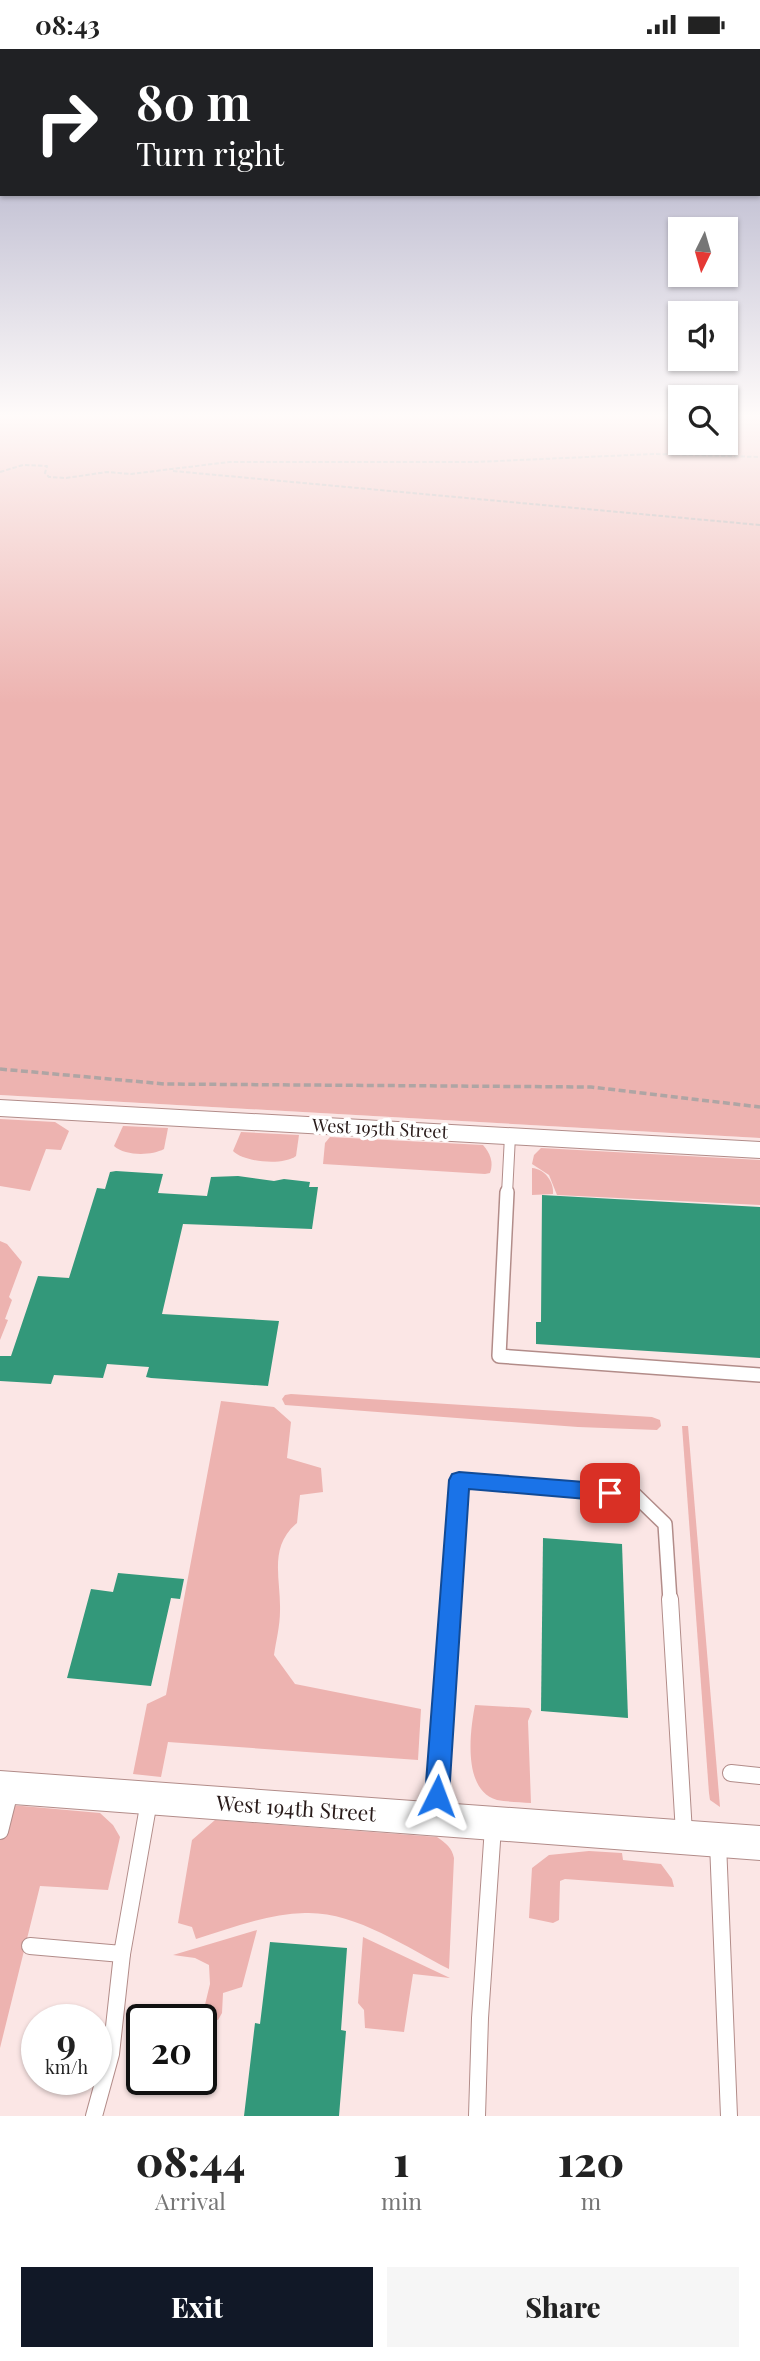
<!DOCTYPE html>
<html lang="en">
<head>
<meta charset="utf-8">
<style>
	:root { --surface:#fff; --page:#f6f6f6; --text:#222; --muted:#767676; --accent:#111827 }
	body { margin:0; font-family:"Playfair Display",serif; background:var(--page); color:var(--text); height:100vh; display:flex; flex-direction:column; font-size:26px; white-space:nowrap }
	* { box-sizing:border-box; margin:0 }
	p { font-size:23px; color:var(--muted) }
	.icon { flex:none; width:38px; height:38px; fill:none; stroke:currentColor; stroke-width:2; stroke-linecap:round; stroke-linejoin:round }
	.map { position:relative; height:2067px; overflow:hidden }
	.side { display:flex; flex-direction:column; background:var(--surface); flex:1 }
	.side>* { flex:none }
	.banner { position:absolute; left:0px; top:0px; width:761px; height:147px; box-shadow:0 2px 5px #0004; background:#202124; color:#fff; overflow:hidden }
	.needle { width:46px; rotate:185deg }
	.tools { position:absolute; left:668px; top:168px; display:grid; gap:14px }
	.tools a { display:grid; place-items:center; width:70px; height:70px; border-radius:0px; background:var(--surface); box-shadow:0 2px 5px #0004; font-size:35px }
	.speed { position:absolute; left:21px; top:1955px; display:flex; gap:14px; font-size:35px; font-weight:700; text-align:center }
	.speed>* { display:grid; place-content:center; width:91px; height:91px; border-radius:50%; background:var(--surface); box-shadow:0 2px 5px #0004; line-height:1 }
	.speed small { font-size:18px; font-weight:400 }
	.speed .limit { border:4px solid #111; border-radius:10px; background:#fff; color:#111 }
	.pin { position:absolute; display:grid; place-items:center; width:60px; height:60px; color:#fff; margin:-30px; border-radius:14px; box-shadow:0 4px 10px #0006 }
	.me { position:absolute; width:77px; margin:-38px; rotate:3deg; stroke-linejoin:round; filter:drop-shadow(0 0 5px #0008) }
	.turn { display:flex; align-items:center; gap:24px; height:147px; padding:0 21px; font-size:32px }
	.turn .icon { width:91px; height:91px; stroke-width:2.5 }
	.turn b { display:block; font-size:49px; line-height:60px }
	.eta { display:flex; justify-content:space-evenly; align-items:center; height:119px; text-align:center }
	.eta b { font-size:42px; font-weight:800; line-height:49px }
	.cta { display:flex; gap:14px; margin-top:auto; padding:14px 21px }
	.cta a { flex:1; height:80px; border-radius:0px; background:var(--accent); color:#fff; font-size:28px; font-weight:800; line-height:80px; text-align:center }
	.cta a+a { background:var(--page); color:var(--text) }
	.status { display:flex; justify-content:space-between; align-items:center; height:49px; padding:0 35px; background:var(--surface); direction:ltr }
	.status svg { height:19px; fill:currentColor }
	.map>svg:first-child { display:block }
</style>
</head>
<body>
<div class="status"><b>08:43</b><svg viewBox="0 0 49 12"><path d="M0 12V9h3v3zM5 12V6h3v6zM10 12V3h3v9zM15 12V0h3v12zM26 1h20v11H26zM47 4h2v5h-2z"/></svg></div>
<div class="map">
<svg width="760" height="2067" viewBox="0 0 760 2067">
	<rect width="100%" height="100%" fill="#fef6f5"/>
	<!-- built -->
	<path fill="#fbe6e5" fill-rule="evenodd" d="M 0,1046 L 760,1089 L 760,2067 L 0,2067 ZM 37,1970 L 96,1970 L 96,2030 L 37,2030 ZM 142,1970 L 201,1970 L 201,2030 L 142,2030 Z"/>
	<!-- green -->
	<g fill="#edb3b0">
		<path d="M 0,366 L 681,366 L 681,394 L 726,394 L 726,366 L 760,366 L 760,1089 L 0,1046 Z"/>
		<path d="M 0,1070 L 55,1073 L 69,1082 L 61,1101 L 46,1100 L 30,1142 L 0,1137 Z"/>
		<path d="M 123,1077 L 168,1079 L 164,1100 C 151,1107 125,1107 114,1097 Z"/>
		<path d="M 241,1083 L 299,1086 L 296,1107 C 283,1117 243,1113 233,1102 Z"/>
		<path d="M 330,1088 L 483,1096 C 490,1104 494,1113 490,1124 L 485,1125 L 323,1115 L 325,1094 Z"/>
		<path d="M 541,1099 L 760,1111 L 760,1156 L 557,1146 L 549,1126 L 532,1115 L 534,1106 Z"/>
		<path d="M 532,1119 C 545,1120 554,1133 553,1145 L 532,1146 Z"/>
		<path d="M 0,1192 L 7,1195 L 22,1213 L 9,1248 L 12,1251 L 5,1270 L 8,1271 L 0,1291 Z"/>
		<path d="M 291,1345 L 652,1368 L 660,1371 L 661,1377 L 657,1381 L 578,1378 L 285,1356 L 282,1350 L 285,1346 Z"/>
		<path d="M 221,1352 L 274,1358 L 291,1373 L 287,1409 L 321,1419 L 323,1443 L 300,1446 L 297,1474 C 268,1498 281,1530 280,1562 C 280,1577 276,1592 274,1606 L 295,1635 L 421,1660 L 418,1711 L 168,1693 L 161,1728 L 133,1725 L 147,1655 L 166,1646 Z"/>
		<path d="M 682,1377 L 688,1377 L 720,1758 L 710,1751 L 709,1744 Z"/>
		<path d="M 475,1656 L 529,1659 L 532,1662 L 528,1672 L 531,1754 C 520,1753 508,1753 497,1751 C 462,1741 470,1682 475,1656 Z"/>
		<path d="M 0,1755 L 100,1764 L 113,1776 L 120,1788 L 108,1841 L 40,1837 L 0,1999 Z"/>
		<path d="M 215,1771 L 437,1788 C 446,1794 452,1799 454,1809 L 449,1920 C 406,1898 354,1862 305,1864 C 267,1865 231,1879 196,1890 L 192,1878 L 178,1874 L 192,1791 Z"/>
		<path d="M 589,1802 L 622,1804 L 623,1811 L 661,1815 L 672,1830 L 674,1838 L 565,1830 L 560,1832 L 559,1871 L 553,1874 L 529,1869 L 532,1819 L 549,1806 Z"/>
		<path d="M 257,1881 L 242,1938 L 223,1944 L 222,1964 L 218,1971 L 204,1971 L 202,1968 L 210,1935 L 209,1916 L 195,1909 L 173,1906 Z"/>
		<path d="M 363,1888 L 450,1929 L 413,1925 L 404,1983 L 365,1979 L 364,1961 L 358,1954 Z"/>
	</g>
	<!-- building -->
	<g fill="#33987a">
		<path d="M 116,1122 L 163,1125 L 158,1144 L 207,1147 L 211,1128 L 238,1127 L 274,1132 L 284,1130 L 310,1133 L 309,1138 L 318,1138 L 312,1180 L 183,1175 L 162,1265 L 279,1272 L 268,1337 L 151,1329 L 146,1328 L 149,1318 L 107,1315 L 103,1329 L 54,1326 L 51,1335 L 0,1332 L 0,1307 L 11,1307 L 38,1227 L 69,1229 L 97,1139 L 105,1140 L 110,1123 Z"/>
		<path d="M 542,1146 L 760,1158 L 760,1309 L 536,1295 L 536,1273 L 541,1273 Z"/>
		<path d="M 543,1489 L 622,1495 L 628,1669 L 541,1662 Z"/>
		<path d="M 118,1524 L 184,1530 L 180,1550 L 171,1549 L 151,1637 L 67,1629 L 91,1540 L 113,1543 Z"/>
		<path d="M 270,1893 L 347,1899 L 341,1981 L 346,1982 L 339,2067 L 244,2067 L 255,1974 L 260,1975 Z"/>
	</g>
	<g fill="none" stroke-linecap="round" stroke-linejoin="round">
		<!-- lane-far2 casing -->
		<g stroke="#b28c89" stroke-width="12">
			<path id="lane-far2" d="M 507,1145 L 510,1087"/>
		</g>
		<!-- lane-far1 casing -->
		<g stroke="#b28c89" stroke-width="16">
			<g id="lane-far1">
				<path d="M 507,1143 L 499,1307 L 760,1326"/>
				<path d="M 451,1552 L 459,1431 L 635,1446 L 665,1475 L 670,1552"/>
			</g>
		</g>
		<!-- lane casing -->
		<g stroke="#b28c89" stroke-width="18">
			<g id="lane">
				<path d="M 670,1550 L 684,1784"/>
				<path d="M 731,1724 L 760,1727"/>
				<path d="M 436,1768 L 451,1550"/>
				<path d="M 0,1782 L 10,1742"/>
				<path d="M 718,1794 L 729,2067"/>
				<path d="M 30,1897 L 122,1905 L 149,1752"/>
				<path d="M 94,2067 L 111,2005 L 122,1905"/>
				<path d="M 477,2067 L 480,1969 L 493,1778"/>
			</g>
		</g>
		<!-- street casing -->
		<g stroke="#b28c89" stroke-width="2">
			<g id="street">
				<path d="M 0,1051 L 760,1093 L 760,1109 L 0,1067 Z"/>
				<path d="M 0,1722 L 760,1777 L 760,1811 L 0,1754 Z"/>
			</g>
		</g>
		<!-- path-far1 -->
		<g stroke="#afa5a4" stroke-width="2" stroke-dasharray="4.5 2" stroke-linecap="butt">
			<path d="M 173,422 L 760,476"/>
			<path d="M 0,423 L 23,416 L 47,417 L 45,424 L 49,428 L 66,429 L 107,423 L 131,425 L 229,413 L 475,413 L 654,405 L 760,408"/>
		</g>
		<!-- path -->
		<path stroke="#afa5a4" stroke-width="3.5" stroke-dasharray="7 3.5" stroke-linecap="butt" d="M 0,1020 L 165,1035 L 591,1038 L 760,1058"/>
		<!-- lane-far2 -->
		<use href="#lane-far2" stroke="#fff" stroke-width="10"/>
		<!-- lane-far1 -->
		<use href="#lane-far1" stroke="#fff" stroke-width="13"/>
		<!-- lane -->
		<use href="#lane" stroke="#fff" stroke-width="16"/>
		<!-- street -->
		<use href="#street" fill="#fff" fill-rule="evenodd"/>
	</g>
	<!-- sky -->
	<linearGradient id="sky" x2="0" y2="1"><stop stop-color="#a0a0be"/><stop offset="0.56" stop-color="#fffbfa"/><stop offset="1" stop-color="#fffbfa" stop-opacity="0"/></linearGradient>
	<rect width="760" height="655" fill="url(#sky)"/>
	<!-- route -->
	<path fill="#1a73e8" stroke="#114b97" stroke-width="2" d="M 459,1423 L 610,1435 L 617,1438 L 620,1444 L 617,1450 L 610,1452 L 469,1440 L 449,1747 L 446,1755 L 437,1759 L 429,1755 L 425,1747 L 449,1431 L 452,1425 Z"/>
	<g text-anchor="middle" stroke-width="7" stroke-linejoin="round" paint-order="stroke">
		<!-- street labels -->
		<g font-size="18" fill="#281a19" stroke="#fff">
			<text transform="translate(380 1080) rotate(3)" y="6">West 195th Street</text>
		</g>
		<!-- near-street labels -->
		<g font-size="21" fill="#281a19" stroke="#fff">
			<text transform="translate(296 1760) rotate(4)" y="7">West 194th Street</text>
		</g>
	</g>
</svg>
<div class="tools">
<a><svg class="needle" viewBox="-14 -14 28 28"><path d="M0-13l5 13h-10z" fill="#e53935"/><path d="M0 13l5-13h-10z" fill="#767676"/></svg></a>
<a><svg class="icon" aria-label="sound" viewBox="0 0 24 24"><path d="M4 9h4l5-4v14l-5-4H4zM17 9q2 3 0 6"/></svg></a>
<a><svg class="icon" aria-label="search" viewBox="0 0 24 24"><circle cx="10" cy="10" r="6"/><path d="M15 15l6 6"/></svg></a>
</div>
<div class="speed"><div>9<small>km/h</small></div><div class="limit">20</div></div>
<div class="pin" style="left:610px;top:1444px;background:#d93025"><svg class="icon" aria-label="arrive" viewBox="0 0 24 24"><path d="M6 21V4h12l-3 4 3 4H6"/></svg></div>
<svg class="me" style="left:437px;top:1747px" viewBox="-20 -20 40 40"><path d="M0-17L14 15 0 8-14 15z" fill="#1a73e8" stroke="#fff" stroke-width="4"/></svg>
<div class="banner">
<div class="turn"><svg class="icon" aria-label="right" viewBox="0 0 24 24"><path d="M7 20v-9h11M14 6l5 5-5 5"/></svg><div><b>80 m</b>Turn right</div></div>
</div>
</div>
<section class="side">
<div class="eta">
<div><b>08:44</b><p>Arrival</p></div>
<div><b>1</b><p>min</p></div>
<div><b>120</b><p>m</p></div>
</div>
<div class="cta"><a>Exit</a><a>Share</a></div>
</section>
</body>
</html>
